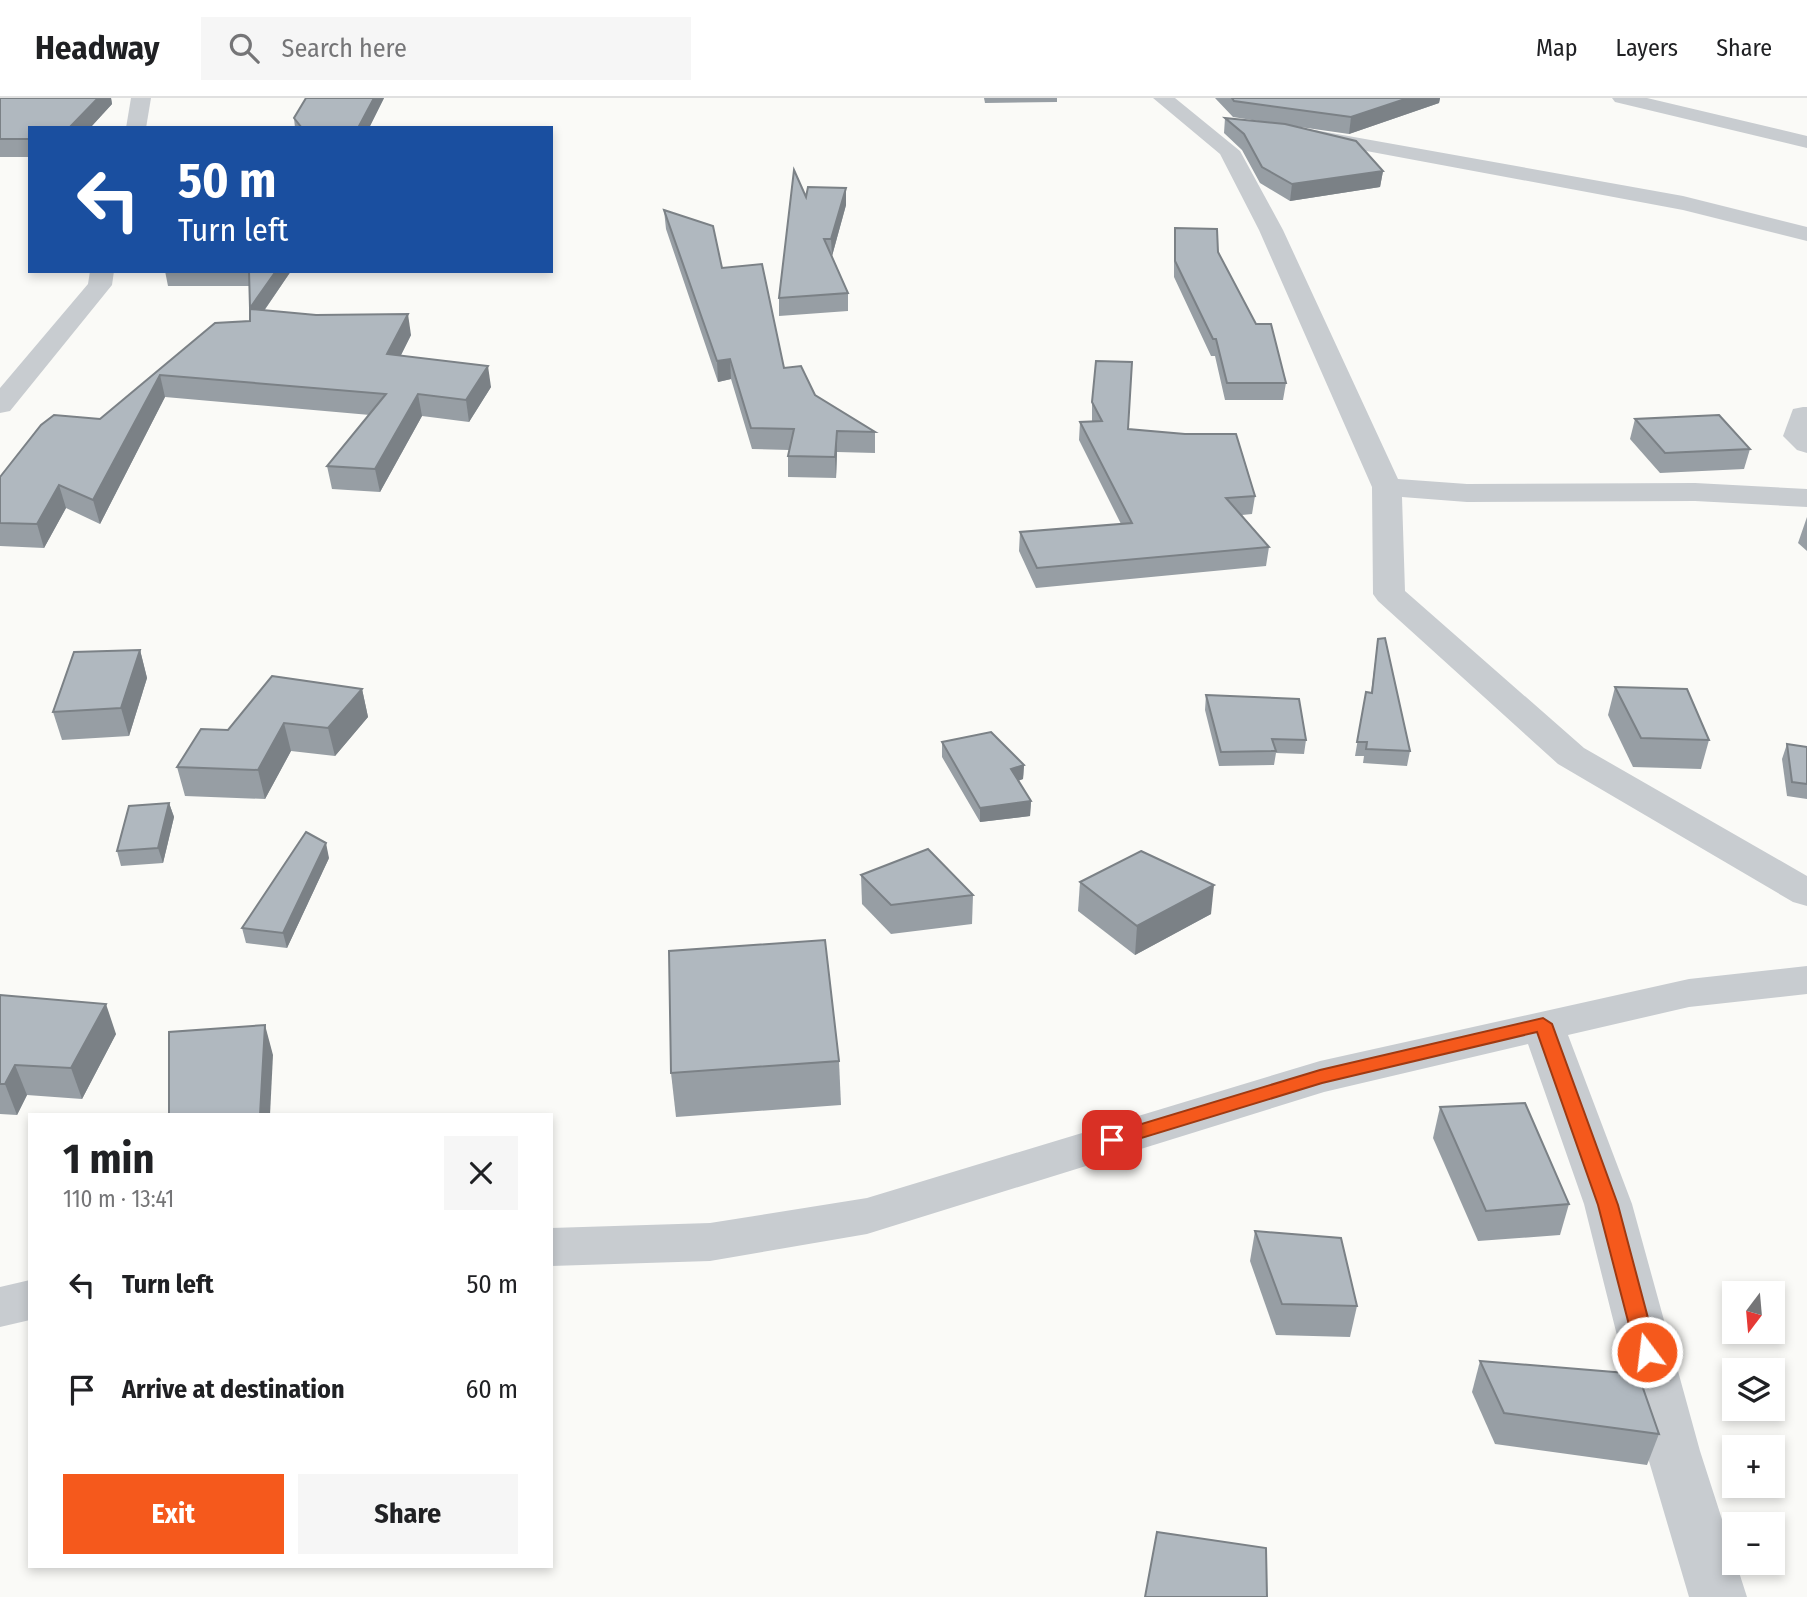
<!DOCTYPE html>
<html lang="en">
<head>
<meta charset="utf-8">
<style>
	:root { --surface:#fff; --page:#f6f6f6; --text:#202124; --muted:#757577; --line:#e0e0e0; --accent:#f5591c }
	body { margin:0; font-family:"Fira Sans Condensed",sans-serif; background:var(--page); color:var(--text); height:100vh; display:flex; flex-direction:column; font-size:26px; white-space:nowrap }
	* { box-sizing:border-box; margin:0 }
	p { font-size:23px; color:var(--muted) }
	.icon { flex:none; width:38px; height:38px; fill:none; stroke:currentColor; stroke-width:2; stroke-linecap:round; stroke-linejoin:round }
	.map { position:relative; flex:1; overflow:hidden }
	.sheet { position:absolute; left:28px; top:1015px; width:525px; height:455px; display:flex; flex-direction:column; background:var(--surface); border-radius:0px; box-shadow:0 4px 10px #0003 }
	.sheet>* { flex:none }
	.banner { position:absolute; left:28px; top:28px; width:525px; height:147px; border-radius:0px; box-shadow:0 4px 10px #0003; background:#1a4fa0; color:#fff; overflow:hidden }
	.needle { width:46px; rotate:196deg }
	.fabs { position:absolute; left:1722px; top:1183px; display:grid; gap:14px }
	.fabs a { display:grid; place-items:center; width:63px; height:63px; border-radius:0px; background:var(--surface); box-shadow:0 4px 10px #0003; font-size:35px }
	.pin { position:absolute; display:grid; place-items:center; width:60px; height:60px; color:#fff; margin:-30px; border-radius:14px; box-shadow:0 4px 10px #0006 }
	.me { position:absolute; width:77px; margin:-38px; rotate:345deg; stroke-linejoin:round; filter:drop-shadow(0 0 5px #0008) }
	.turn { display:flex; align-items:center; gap:24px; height:147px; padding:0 35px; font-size:32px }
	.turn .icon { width:91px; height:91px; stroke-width:2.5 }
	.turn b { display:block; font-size:49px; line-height:60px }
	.round { display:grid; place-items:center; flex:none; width:74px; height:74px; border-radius:0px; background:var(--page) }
	.head { display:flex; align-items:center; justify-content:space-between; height:119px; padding:0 35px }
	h1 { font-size:42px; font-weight:700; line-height:52px }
	.cta { display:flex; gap:14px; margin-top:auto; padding:14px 35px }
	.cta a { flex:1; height:80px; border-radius:0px; background:var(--accent); color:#fff; font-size:28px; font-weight:700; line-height:80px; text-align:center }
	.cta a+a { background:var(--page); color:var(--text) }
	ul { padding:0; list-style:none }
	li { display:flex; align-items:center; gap:21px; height:105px; padding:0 35px }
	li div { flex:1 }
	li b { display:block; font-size:26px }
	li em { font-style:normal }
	header { display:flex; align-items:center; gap:42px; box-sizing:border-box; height:98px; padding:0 35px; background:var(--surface); border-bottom:2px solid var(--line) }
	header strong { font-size:33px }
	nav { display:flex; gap:38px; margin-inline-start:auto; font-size:24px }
	.search { width:490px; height:63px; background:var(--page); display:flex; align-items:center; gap:18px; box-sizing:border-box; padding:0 24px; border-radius:0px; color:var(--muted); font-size:26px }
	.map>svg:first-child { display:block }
</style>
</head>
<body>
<header>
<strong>Headway</strong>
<div class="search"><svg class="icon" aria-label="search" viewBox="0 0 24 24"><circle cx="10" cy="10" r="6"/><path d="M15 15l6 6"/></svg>Search here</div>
<nav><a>Map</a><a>Layers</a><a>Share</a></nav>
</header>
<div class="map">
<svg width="1807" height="1499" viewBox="0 0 1807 1499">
	<rect width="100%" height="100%" fill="#fafaf7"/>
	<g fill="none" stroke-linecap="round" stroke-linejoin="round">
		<!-- minor -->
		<g fill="#c8ccd0" fill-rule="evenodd">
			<path d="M 131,0 L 151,0 L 146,30 L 126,30 Z"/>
			<path d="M 1153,0 L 1175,0 L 1240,53 L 1283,132 L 1398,381 L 1467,386 L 1695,385 L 1807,391 L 1807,409 L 1695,403 L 1467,404 L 1402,399 L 1405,493 L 1584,650 L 1807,778 L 1807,808 L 1793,804 L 1558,666 L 1378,503 L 1373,496 L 1372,389 L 1259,132 L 1220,56 Z"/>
			<path d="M 1612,0 L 1647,0 L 1807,38 L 1807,50 L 1615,4 Z"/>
			<path d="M 1309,31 L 1683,98 L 1807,129 L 1807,143 L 1683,112 L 1302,41 L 1299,37 Z"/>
			<path d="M 90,173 L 114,173 L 112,187 L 10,313 L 0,315 L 0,290 L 88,186 Z"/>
			<path d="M 1803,309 L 1807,309 L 1807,355 L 1797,352 L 1783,338 L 1793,311 Z"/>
			<path d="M 1807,868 L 1807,896 L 1689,909 L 1568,937 L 1632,1106 L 1700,1353 L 1747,1499 L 1689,1499 L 1646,1353 L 1584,1106 L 1528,946 L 1324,994 L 867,1136 L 710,1163 L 551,1168 L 551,1130 L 710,1125 L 867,1100 L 1320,963 L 1689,881 Z"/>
			<path d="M 30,1182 L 30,1222 L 0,1229 L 0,1189 Z"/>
		</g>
	</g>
	<!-- wall -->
	<g fill="#979ea4">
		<path d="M 0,0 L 111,0 L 112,6 L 90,30 L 30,30 L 30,59 L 0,59 Z"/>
		<path d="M 306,0 L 384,0 L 369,30 L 295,30 L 294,20 Z"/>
		<path d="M 984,0 L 1057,0 L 1057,4 L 985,5 Z"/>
		<path d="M 1215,0 L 1440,0 L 1439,5 L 1349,36 L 1293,28 L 1383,73 L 1380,89 L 1290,103 L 1260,85 L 1242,52 L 1224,35 L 1225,20 L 1271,25 L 1233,19 Z"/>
		<path d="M 846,90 L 846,107 L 832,158 L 848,195 L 848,213 L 779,218 L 779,200 L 806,99 Z"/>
		<path d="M 664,112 L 722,170 L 784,270 L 815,297 L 875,334 L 875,355 L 837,354 L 836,380 L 788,379 L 788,358 L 789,352 L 752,351 L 731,281 L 718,284 L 666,131 Z"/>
		<path d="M 1175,130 L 1218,154 L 1286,285 L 1283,302 L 1225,302 L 1215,258 L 1211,258 L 1174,179 L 1174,145 Z"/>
		<path d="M 165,173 L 291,173 L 264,213 L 411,237 L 401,257 L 491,289 L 469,324 L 422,318 L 380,394 L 332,391 L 327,368 L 370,317 L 165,299 L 100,426 L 66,410 L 44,450 L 0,448 L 0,379 L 100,321 L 215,225 L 250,223 L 249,188 L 168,188 Z"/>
		<path d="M 1092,304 L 1128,331 L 1255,398 L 1252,416 L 1242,417 L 1269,449 L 1266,468 L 1036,490 L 1019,453 L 1020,434 L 1121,426 L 1079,342 L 1080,324 L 1092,323 Z"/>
		<path d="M 1635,321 L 1750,351 L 1744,371 L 1660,375 L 1630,341 Z"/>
		<path d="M 1807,419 L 1807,453 L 1798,445 Z"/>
		<path d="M 1378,541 L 1410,653 L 1407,668 L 1363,665 L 1364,658 L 1355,658 L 1366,594 L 1371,595 Z"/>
		<path d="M 140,552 L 147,580 L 129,638 L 62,642 L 53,614 Z"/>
		<path d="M 1615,589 L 1709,642 L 1701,671 L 1633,669 L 1608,617 Z"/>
		<path d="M 362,591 L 368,619 L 335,658 L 291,653 L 265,701 L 185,698 L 177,669 L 228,632 Z"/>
		<path d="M 1206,597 L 1306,642 L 1304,656 L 1276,655 L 1274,667 L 1219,668 L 1205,612 Z"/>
		<path d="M 942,644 L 1024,667 L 1023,681 L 1018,683 L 1031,703 L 1030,718 L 980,724 L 942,659 Z"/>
		<path d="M 1787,646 L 1807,649 L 1807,701 L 1787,698 L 1782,661 Z"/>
		<path d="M 169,705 L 174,719 L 163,765 L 121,768 L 117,753 Z"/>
		<path d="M 329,760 L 287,850 L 246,845 L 242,830 Z"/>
		<path d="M 861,777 L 973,797 L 972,826 L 891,836 L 862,806 Z"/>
		<path d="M 1080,784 L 1211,816 L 1135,857 L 1078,813 Z"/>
		<path d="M 0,897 L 116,936 L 82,1001 L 27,997 L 17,1017 L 0,1016 Z"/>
		<path d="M 839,963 L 841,1007 L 676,1019 L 671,975 Z"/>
		<path d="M 1440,1009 L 1569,1106 L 1560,1137 L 1478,1143 L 1433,1040 Z"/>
		<path d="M 1255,1133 L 1357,1208 L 1350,1239 L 1276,1237 L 1250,1163 Z"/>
		<path d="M 1480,1263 L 1659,1336 L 1647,1367 L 1495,1346 L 1472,1294 Z"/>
	</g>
	<!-- shaded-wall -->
	<g fill="#7b8186">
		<path d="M 98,0 L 111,0 L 112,6 L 90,30 L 69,30 Z"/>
		<path d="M 374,0 L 384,0 L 369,30 L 358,30 Z"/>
		<path d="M 1408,0 L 1440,0 L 1439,5 L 1349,36 L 1351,19 Z"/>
		<path d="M 1383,73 L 1380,89 L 1290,103 L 1292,86 Z"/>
		<path d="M 846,90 L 846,107 L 832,158 L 831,141 Z"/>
		<path d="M 276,173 L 291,173 L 254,227 L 250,210 Z"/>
		<path d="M 408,216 L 411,237 L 391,277 L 387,256 Z"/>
		<path d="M 730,261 L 731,281 L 718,284 L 717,263 Z"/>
		<path d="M 488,268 L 491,289 L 469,324 L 466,302 Z"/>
		<path d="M 160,277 L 165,299 L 100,426 L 93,402 Z"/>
		<path d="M 418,296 L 422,318 L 380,394 L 375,371 Z"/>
		<path d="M 837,333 L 837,354 L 836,380 L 835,359 Z"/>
		<path d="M 59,387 L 66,410 L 44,450 L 37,426 Z"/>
		<path d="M 140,552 L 147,580 L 129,638 L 121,610 Z"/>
		<path d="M 362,591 L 368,619 L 335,658 L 328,630 Z"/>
		<path d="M 284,625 L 291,653 L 265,701 L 258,672 Z"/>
		<path d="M 1024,667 L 1023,681 L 1010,685 L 1011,671 Z"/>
		<path d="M 1031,703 L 1030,718 L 980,724 L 980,710 Z"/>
		<path d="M 169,705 L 174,719 L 163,765 L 158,750 Z"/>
		<path d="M 326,745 L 329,760 L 287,850 L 283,835 Z"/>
		<path d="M 1214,787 L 1211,816 L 1135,857 L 1137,828 Z"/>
		<path d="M 106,906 L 116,936 L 82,1001 L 71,970 Z"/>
		<path d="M 265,927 L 273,957 L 270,1017 L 260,1017 Z"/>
		<path d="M 15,967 L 27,997 L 17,1017 L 5,986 Z"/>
	</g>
	<!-- building -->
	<g fill="#b0b8bf" stroke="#7b8186" stroke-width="2">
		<path d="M 0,0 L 98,0 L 69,30 L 30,30 L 30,41 L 0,41 Z"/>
		<path d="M 306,0 L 374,0 L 358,30 L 302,30 L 294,20 Z"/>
		<path d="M 1232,0 L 1408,0 L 1351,19 L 1234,3 Z"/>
		<path d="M 1225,20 L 1285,26 L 1356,43 L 1383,73 L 1292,86 L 1262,69 L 1244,36 Z"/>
		<path d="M 794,72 L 806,99 L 808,89 L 846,90 L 831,141 L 824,141 L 848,195 L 779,200 Z"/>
		<path d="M 664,112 L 713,128 L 722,170 L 762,166 L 784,270 L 801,268 L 815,297 L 875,334 L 837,333 L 835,359 L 788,358 L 794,331 L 751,330 L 730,261 L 717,263 Z"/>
		<path d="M 1175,130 L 1217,131 L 1218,154 L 1256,226 L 1271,226 L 1286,285 L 1227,285 L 1216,241 L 1213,241 L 1175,163 Z"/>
		<path d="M 249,173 L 276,173 L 250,210 Z"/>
		<path d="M 250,211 L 316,217 L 408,216 L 387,256 L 488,268 L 466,302 L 418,296 L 375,371 L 327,368 L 386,296 L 160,277 L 93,402 L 59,387 L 37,426 L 0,425 L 0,379 L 41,327 L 54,317 L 100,321 L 215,225 L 250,223 Z"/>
		<path d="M 1096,263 L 1132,264 L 1128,331 L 1185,336 L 1236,336 L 1255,398 L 1226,400 L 1269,449 L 1037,470 L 1020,434 L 1132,425 L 1080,324 L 1102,323 L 1092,304 Z"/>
		<path d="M 1719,317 L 1750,351 L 1665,355 L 1635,321 Z"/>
		<path d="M 1385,540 L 1410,653 L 1366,651 L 1367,644 L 1357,644 L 1366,594 L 1372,595 L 1378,541 Z"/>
		<path d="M 140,552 L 121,610 L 53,614 L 74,554 Z"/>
		<path d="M 272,578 L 362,591 L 328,630 L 284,625 L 258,672 L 177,669 L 201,631 L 228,632 Z"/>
		<path d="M 1615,589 L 1687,591 L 1709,642 L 1641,640 Z"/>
		<path d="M 1206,597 L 1299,601 L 1306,642 L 1272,641 L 1276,653 L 1221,654 Z"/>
		<path d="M 991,634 L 1024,667 L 1011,671 L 1031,703 L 980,710 L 942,644 Z"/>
		<path d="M 1787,646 L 1807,649 L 1807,686 L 1792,684 Z"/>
		<path d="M 169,705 L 158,750 L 117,753 L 129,708 Z"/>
		<path d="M 306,734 L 326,745 L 283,835 L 242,830 Z"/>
		<path d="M 928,751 L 973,797 L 891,807 L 861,777 Z"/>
		<path d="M 1141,753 L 1214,787 L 1137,828 L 1080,784 Z"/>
		<path d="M 825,842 L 839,963 L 671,975 L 669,853 Z"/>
		<path d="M 0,897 L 106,906 L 71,970 L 15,967 L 5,986 L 0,986 Z"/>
		<path d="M 265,927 L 260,1017 L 169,1017 L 169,934 Z"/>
		<path d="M 1525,1005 L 1569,1106 L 1486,1113 L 1440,1009 Z"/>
		<path d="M 1255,1133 L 1341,1140 L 1357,1208 L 1282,1206 Z"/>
		<path d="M 1480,1263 L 1638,1276 L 1659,1336 L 1504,1315 Z"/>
		<path d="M 1157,1434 L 1266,1450 L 1267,1499 L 1145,1499 Z"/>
	</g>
	<!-- route -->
	<path fill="#f5591c" stroke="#9f3a12" stroke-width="2" d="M 1543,920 L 1552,926 L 1618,1107 L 1657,1254 L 1654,1260 L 1647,1263 L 1639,1260 L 1636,1254 L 1598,1107 L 1537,934 L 1322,985 L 1112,1049 L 1103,1042 L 1105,1037 L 1320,972 Z"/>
</svg>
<div class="fabs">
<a><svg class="needle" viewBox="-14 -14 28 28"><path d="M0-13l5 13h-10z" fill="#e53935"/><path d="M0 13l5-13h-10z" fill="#757577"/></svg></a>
<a><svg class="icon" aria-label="layers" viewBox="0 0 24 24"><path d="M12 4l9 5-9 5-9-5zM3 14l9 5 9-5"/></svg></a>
<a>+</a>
<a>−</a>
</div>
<div class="pin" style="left:1112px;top:1042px;background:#d93025"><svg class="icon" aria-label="arrive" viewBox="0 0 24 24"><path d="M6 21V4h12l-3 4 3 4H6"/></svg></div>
<svg class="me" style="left:1647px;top:1254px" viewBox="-20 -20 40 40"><circle r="17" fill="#f5591c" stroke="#fff" stroke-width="3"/><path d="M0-11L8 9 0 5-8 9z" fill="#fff"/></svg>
<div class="banner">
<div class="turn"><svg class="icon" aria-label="left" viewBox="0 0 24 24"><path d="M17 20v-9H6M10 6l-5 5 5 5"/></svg><div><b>50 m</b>Turn left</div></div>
</div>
<section class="sheet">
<div class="head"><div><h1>1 min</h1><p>110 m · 13:41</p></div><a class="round"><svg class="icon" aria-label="close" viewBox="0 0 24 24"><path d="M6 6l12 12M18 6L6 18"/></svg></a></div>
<ul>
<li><svg class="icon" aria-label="left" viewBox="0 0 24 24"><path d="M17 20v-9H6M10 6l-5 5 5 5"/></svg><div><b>Turn left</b></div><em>50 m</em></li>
<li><svg class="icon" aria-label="arrive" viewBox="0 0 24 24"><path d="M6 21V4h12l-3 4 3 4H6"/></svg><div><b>Arrive at destination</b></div><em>60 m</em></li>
</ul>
<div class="cta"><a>Exit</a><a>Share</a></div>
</section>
</div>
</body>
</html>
